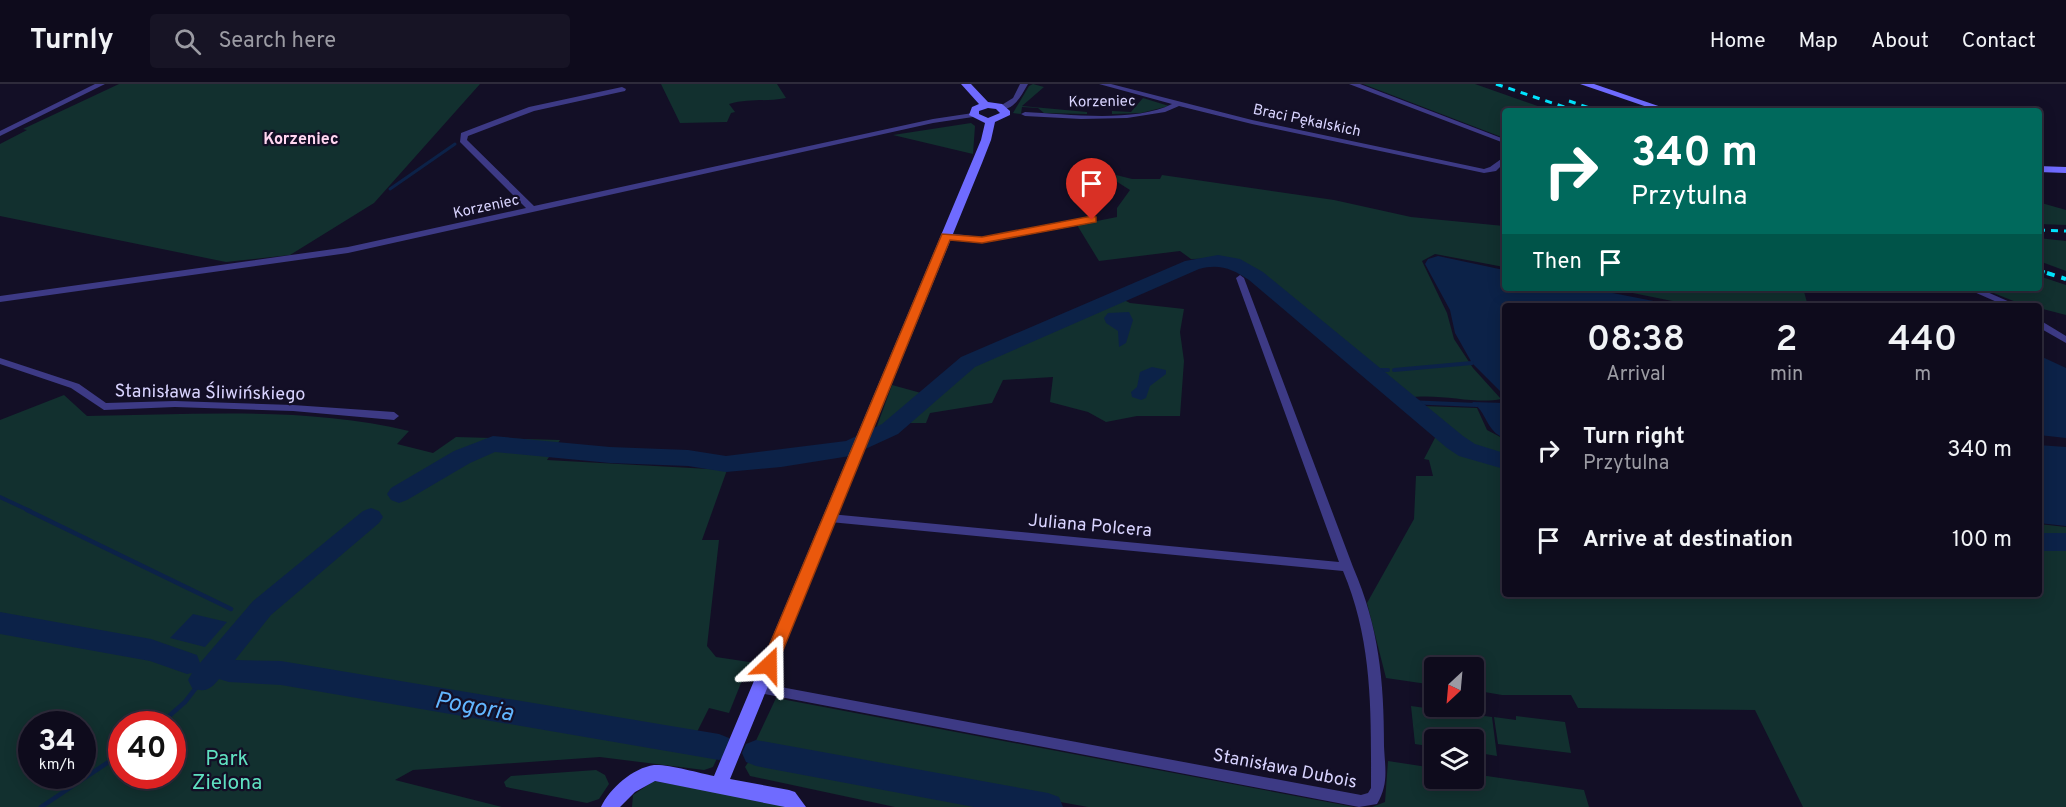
<!DOCTYPE html>
<html lang="en">
<head>
<meta charset="utf-8">
<style>
	:root { --surface:#0e0b1c; --page:#171425; --text:#f1f3f6; --muted:#9b9ba3; --line:#2e2b3b }
	body { margin:0; font-family:Overpass,sans-serif; background:var(--page); color:var(--text); height:100vh; display:flex; flex-direction:column; font-size:22px; white-space:nowrap }
	* { box-sizing:border-box; margin:0 }
	p { font-size:20px; color:var(--muted) }
	.icon { flex:none; width:33px; height:33px; fill:none; stroke:currentColor; stroke-width:2; stroke-linecap:round; stroke-linejoin:round }
	.map { position:relative; flex:1; overflow:hidden }
	.sheet { position:absolute; left:1502px; top:219px; width:540px; height:294px; display:flex; flex-direction:column; background:var(--surface); border-radius:6px; box-shadow:0 3px 15px #0003,0 0 0 2px var(--line) }
	.sheet>* { flex:none }
	.hud { position:absolute; left:1502px; top:24px; width:540px; height:183px; border-radius:6px; box-shadow:0 3px 15px #0003,0 0 0 2px var(--line); background:#00695c; color:#fff; overflow:hidden }
	.needle { width:39px; rotate:206deg }
	.buttons { position:absolute; left:1424px; top:573px; display:grid; gap:12px }
	.buttons a { display:grid; place-items:center; width:60px; height:60px; border-radius:6px; background:var(--surface); box-shadow:0 3px 15px #0003,0 0 0 2px var(--line); font-size:30px }
	.speed { position:absolute; left:18px; top:627px; display:flex; gap:12px; font-size:30px; font-weight:700; text-align:center }
	.speed>* { display:grid; place-content:center; width:78px; height:78px; border-radius:50%; background:var(--surface); box-shadow:0 3px 15px #0003,0 0 0 2px var(--line); line-height:1 }
	.speed small { font-size:15px; font-weight:400 }
	.speed .limit { border:9px solid #d22; background:#fff; color:#111 }
	.pin { position:absolute; display:grid; place-items:center; width:51px; height:51px; color:#fff; margin:-62px -26px; border-radius:50% 50% 50% 0; rotate:-45deg; box-shadow:0 0 6px #0007 }
	.pin .icon { rotate:45deg }
	.me { position:absolute; width:66px; margin:-33px; rotate:23deg; stroke-linejoin:round; filter:drop-shadow(0 0 4px #0008) }
	.turn { display:flex; align-items:center; gap:21px; height:126px; padding:0 30px; font-size:27px }
	.turn .icon { width:78px; height:78px; stroke-width:2.5 }
	.turn b { display:block; font-size:42px; line-height:51px }
	.then { display:flex; align-items:center; height:57px; padding:0 30px; background:#0003; gap:12px; font-size:22px }
	.eta { display:flex; justify-content:space-evenly; align-items:center; height:102px; text-align:center }
	.eta b { font-size:36px; font-weight:600; line-height:42px }
	ul { padding:0; list-style:none }
	li { display:flex; align-items:center; gap:18px; height:90px; padding:0 30px }
	li div { flex:1 }
	li b { display:block; font-size:22px }
	li em { font-style:normal }
	header { display:flex; align-items:center; gap:36px; box-sizing:border-box; height:84px; padding:0 30px; background:var(--surface); border-bottom:2px solid var(--line) }
	header strong { font-size:28px }
	nav { display:flex; gap:33px; margin-inline-start:auto; font-size:21px }
	.search { width:420px; height:54px; background:var(--page); display:flex; align-items:center; gap:15px; box-sizing:border-box; padding:0 21px; border-radius:6px; color:var(--muted); font-size:22px }
	.map>svg:first-child { display:block }
</style>
</head>
<body>
<header>
<strong>Turnly</strong>
<div class="search"><svg class="icon" aria-label="search" viewBox="0 0 24 24"><circle cx="10" cy="10" r="6"/><path d="M15 15l6 6"/></svg>Search here</div>
<nav><a>Home</a><a>Map</a><a>About</a><a>Contact</a></nav>
</header>
<div class="map">
<svg width="2066" height="723" viewBox="0 0 2066 723">
	<rect width="100%" height="100%" fill="#130f26"/>
	<!-- green -->
	<g fill="#12302f" fill-rule="evenodd">
		<path d="M 119,0 L 480,0 L 374,119 L 290,171 L 226,178 L 0,132 L 0,60 L 27,46 L 23,45 Z"/>
		<path d="M 661,0 L 777,0 L 786,14 C 766,18 749,14 729,20 L 735,28 L 731,29 L 727,38 L 680,39 Z"/>
		<path d="M 1033,0 L 1044,3 L 1022,22 L 1087,28 L 1087,30 L 1044,29 L 1038,24 L 1022,23 L 1021,30 L 1013,29 L 1029,2 Z"/>
		<path d="M 1363,0 L 1475,0 L 1552,27 L 1504,27 L 1504,54 Z"/>
		<path d="M 1143,14 L 1169,22 L 1141,29 L 1112,30 L 1112,27 L 1131,28 Z"/>
		<path d="M 971,39 L 975,42 L 973,70 L 893,51 Z"/>
		<path d="M 1116,91 L 1132,95 L 1160,95 L 1162,91 L 1334,116 L 1411,133 L 1504,142 L 1504,183 L 1435,170 L 1422,177 L 1447,229 L 1454,255 L 1473,284 L 1501,315 C 1476,321 1438,308 1407,314 L 1253,185 L 1227,174 L 1191,175 L 1180,167 L 1099,177 L 1077,141 L 1117,133 L 1117,124 L 1130,106 L 1111,94 Z"/>
		<path d="M 2038,118 L 2066,126 L 2066,141 L 2039,140 Z"/>
		<path d="M 2038,154 L 2066,157 L 2066,187 L 2039,177 Z"/>
		<path d="M 2039,192 L 2066,201 L 2066,231 L 2039,224 L 2038,222 L 2021,220 L 1981,204 L 2038,204 Z"/>
		<path d="M 1608,204 L 1803,204 L 1808,222 L 1697,222 Z"/>
		<path d="M 1124,216 L 1130,219 L 1184,225 L 1180,248 L 1184,277 L 1180,332 L 1137,332 L 1106,338 L 1088,328 L 1050,318 L 1053,293 L 1003,296 L 992,319 L 930,329 L 926,339 L 909,339 L 870,361 L 892,301 L 932,312 L 978,277 Z"/>
		<path d="M 64,311 L 87,332 C 194,331 305,322 409,347 L 397,360 L 433,369 L 456,353 L 560,356 L 547,376 L 727,386 L 702,456 L 719,456 L 707,562 L 716,573 L 756,579 L 741,599 L 729,629 L 709,624 L 689,664 L 719,670 L 713,683 L 704,686 L 600,673 L 413,686 L 395,696 L 502,723 L 0,723 L 0,336 ZM 32,640 L 82,640 L 82,692 L 32,692 ZM 122,640 L 172,640 L 172,692 L 122,692 Z"/>
		<path d="M 1423,322 L 1477,324 L 1487,346 L 1504,355 L 1504,374 C 1477,367 1434,352 1423,322 Z"/>
		<path d="M 1437,350 L 1470,371 L 1504,381 L 1504,510 L 2038,510 L 2039,461 L 2066,461 L 2066,723 L 1803,723 L 1755,626 L 1578,624 L 1571,611 L 1502,611 L 1473,606 L 1473,584 L 1434,584 L 1434,601 L 1386,594 L 1367,519 L 1414,435 L 1416,392 L 1433,392 L 1429,376 L 1424,375 Z"/>
		<path d="M 2039,440 L 2066,443 L 2066,454 L 2039,453 Z"/>
		<path d="M 776,614 L 1354,723 L 1088,723 L 753,663 Z"/>
		<path d="M 1411,622 L 1492,633 L 1497,672 L 1473,668 L 1473,656 L 1434,656 L 1434,663 L 1415,660 Z"/>
		<path d="M 1516,632 L 1565,638 L 1571,669 L 1498,660 L 1494,633 L 1516,636 Z"/>
		<path d="M 749,677 L 874,696 L 1018,723 L 895,723 L 750,692 L 745,683 Z"/>
		<path d="M 1388,677 L 1434,684 L 1434,694 L 1473,694 L 1473,690 L 1584,706 L 1589,723 L 1372,723 L 1385,718 Z"/>
		<path d="M 596,686 L 605,691 L 609,700 L 599,715 L 587,719 L 506,703 L 504,698 L 511,692 Z"/>
		<path d="M 654,697 L 781,720 L 786,723 L 632,723 L 633,711 Z"/>
	</g>
	<!-- water -->
	<g fill="#0c2248">
		<path d="M 1438,172 L 1504,186 L 1504,204 L 1587,204 L 1679,222 L 1504,222 L 1504,311 L 1472,279 L 1455,249 L 1450,226 L 1425,180 L 1428,175 Z"/>
		<path d="M 1129,228 L 1133,236 L 1126,259 L 1119,263 L 1118,247 L 1106,239 L 1104,234 L 1108,229 Z"/>
		<path d="M 2038,271 L 2066,284 L 2066,354 L 2039,351 Z"/>
		<path d="M 1152,283 L 1166,286 L 1166,290 L 1150,302 L 1146,314 L 1141,316 L 1132,313 L 1131,308 L 1137,303 L 1140,288 Z"/>
		<path d="M 1472,318 L 1504,319 L 1504,354 C 1486,347 1487,328 1472,318 Z"/>
		<path d="M 2038,361 L 2066,363 L 2066,442 L 2039,439 Z"/>
		<path d="M 193,530 L 227,538 L 205,563 L 170,554 Z"/>
	</g>
	<g fill="none" stroke-linecap="round" stroke-linejoin="round">
		<!-- stream-far2 -->
		<path stroke="#0c2248" stroke-width="3" d="M 390,105 L 455,60"/>
		<!-- stream-far1 -->
		<g stroke="#0c2248" stroke-width="4">
			<path d="M 1372,286 L 1388,286"/>
			<path d="M 1394,286 L 1472,279"/>
			<path d="M 1407,318 L 1477,321"/>
			<path d="M 0,413 L 30,427"/>
		</g>
		<!-- stream -->
		<g stroke="#0c2248" stroke-width="4.5">
			<path d="M 27,426 L 231,525"/>
			<path d="M 248,533 L 252,535"/>
			<path d="M 160,640 L 185,618 L 202,596"/>
			<path d="M 41,723 L 122,669"/>
		</g>
		<!-- river -->
		<g fill="#0c2248" fill-rule="evenodd">
			<path d="M 1218,171 L 1240,175 L 1263,188 L 1463,352 L 1475,360 L 1504,369 L 1504,385 L 1459,372 L 1447,364 L 1249,196 C 1233,185 1219,179 1199,185 L 975,283 L 898,350 L 850,372 L 781,383 L 726,388 L 688,382 L 610,379 L 495,368 L 470,379 L 407,416 L 399,419 L 391,416 L 387,410 L 391,404 L 454,367 L 493,352 L 610,363 L 688,366 L 726,372 L 846,357 L 882,340 L 961,273 L 1185,177 Z"/>
			<path d="M 371,424 L 379,427 L 383,433 L 379,439 L 271,531 L 235,576 L 281,577 L 719,650 L 729,654 L 733,663 L 729,672 L 719,676 L 281,601 L 229,598 L 219,595 C 211,605 205,609 192,604 L 188,596 L 192,589 L 187,590 L 150,577 L 0,550 L 0,528 L 151,555 L 197,571 L 200,579 L 253,517 L 363,427 Z"/>
			<rect x="2038" y="449" width="28" height="18"/>
			<path d="M 756,656 L 1048,709 L 1059,713 L 1063,723 L 974,723 L 756,682 L 746,678 L 742,669 L 746,660 Z"/>
		</g>
		<!-- street -->
		<g fill="#3d3a85" fill-rule="evenodd">
			<path d="M 95,0 L 105,0 L 0,52 L 0,47 Z"/>
			<path d="M 1020,0 L 1028,0 C 1021,12 1015,25 1000,26 L 1000,22 L 1013,14 Z"/>
			<path d="M 1099,0 L 1111,0 L 1252,36 L 1484,85 L 1490,83 L 1504,73 L 1504,79 L 1496,87 L 1484,89 L 1252,40 L 1179,22 L 1165,28 L 1127,34 L 1081,35 L 1025,32 L 1021,30 L 1025,28 C 1066,30 1135,39 1172,20 Z"/>
			<path d="M 1349,0 L 1360,0 L 1504,55 L 1504,59 Z"/>
			<path d="M 622,3 L 626,5 L 625,7 L 534,27 L 468,52 L 467,56 L 534,122 L 933,35 L 973,29 L 977,31 L 973,33 L 933,39 L 348,169 L 0,218 L 0,212 L 348,163 L 526,124 L 460,58 L 461,49 L 529,23 Z"/>
			<path d="M 1092,133 L 1095,134 L 1095,138 L 982,159 L 946,155 L 942,152 L 946,149 L 982,153 Z"/>
			<path d="M 1240,191 L 1244,194 L 1353,483 C 1379,543 1384,597 1384,662 C 1385,684 1389,700 1377,720 L 1359,723 L 754,608 L 753,604 L 754,600 L 759,599 L 1361,711 L 1368,709 L 1371,704 C 1371,629 1373,558 1343,487 L 830,438 L 826,437 L 824,434 L 826,431 L 830,430 L 1339,478 L 1236,194 Z"/>
			<path d="M 1965,204 L 1978,204 L 2019,222 L 2006,222 Z"/>
			<path d="M 2038,235 L 2066,252 L 2066,259 L 2038,243 Z"/>
			<path d="M 0,274 L 79,300 L 106,319 L 175,317 L 293,321 L 394,328 L 399,332 L 394,336 L 293,327 L 175,323 L 104,326 L 71,304 L 0,280 Z"/>
		</g>
		<!-- secondary -->
		<g fill="#6f6bff" fill-rule="evenodd">
			<path d="M 961,0 L 971,0 L 988,18 L 1002,20 L 1010,27 L 1010,31 L 995,38 L 991,56 L 982,79 L 730,695 L 789,706 L 795,708 L 806,723 L 785,723 L 655,697 L 635,708 L 620,723 L 601,723 C 610,704 633,684 654,681 C 667,680 700,689 714,692 L 981,56 L 985,39 L 969,31 L 972,23 L 979,20 ZM 988,24 L 996,25 L 1000,29 L 988,34 L 979,30 L 979,27 Z"/>
			<path d="M 1580,0 L 1594,0 L 1673,27 L 1659,27 Z"/>
			<path d="M 2038,82 L 2066,83 L 2066,89 L 2038,88 Z"/>
		</g>
		<!-- rail-far1 -->
		<g stroke="#00e5ff" stroke-width="3" stroke-dasharray="7 6" stroke-linecap="butt">
			<path d="M 1496,0 L 1576,27"/>
			<path d="M 1569,17 L 1598,27"/>
			<path d="M 2038,146 L 2066,147"/>
			<path d="M 2038,186 L 2051,190"/>
		</g>
		<!-- rail -->
		<path stroke="#00e5ff" stroke-width="4" stroke-dasharray="8 7" stroke-linecap="butt" d="M 2047,189 L 2066,195"/>
	</g>
	<!-- route -->
	<path fill="#ea580c" stroke="#983908" stroke-width="1.5" d="M 1092,132 L 1096,133 L 1096,138 L 982,159 L 950,156 L 777,581 L 775,586 L 763,586 L 761,581 L 942,150 L 982,153 Z"/>
	<g text-anchor="middle" stroke-width="4.5" stroke-linejoin="round" paint-order="stroke">
		<!-- far-street labels -->
		<g font-size="15" fill="#d9d4ff" stroke="#130f26">
			<text transform="translate(1102 17) rotate(-1)" y="5">Korzeniec</text>
			<text transform="translate(1307 36) rotate(12)" y="5">Braci Pękalskich</text>
			<text transform="translate(486 122) rotate(-12)" y="5">Korzeniec</text>
		</g>
		<!-- far-neighbourhood labels -->
		<g font-size="16" font-weight="bold" fill="#ffd6f0" stroke="#130f26">
			<text x="301" y="60">Korzeniec</text>
		</g>
		<!-- street labels -->
		<g font-size="18" fill="#d9d4ff" stroke="#130f26">
			<text transform="translate(210 308) rotate(1)" y="6">Stanisława Śliwińskiego</text>
			<text transform="translate(1090 441) rotate(5)" y="6">Juliana Polcera</text>
			<text transform="translate(1285 684) rotate(11)" y="6">Stanisława Dubois</text>
		</g>
		<!-- near-park labels -->
		<g font-size="21" fill="#5fe0c0" stroke="#130f26">
			<text x="227" y="681">Park<tspan x="227" dy="24">Zielona</tspan></text>
		</g>
		<!-- near-water labels -->
		<g font-size="24" font-style="italic" fill="#62b6ff" stroke="#130f26">
			<text transform="translate(474 622) rotate(10)" y="8">Pogoria</text>
		</g>
	</g>
</svg>
<div class="buttons">
<a><svg class="needle" viewBox="-14 -14 28 28"><path d="M0-13l5 13h-10z" fill="#e53935"/><path d="M0 13l5-13h-10z" fill="#9b9ba3"/></svg></a>
<a><svg class="icon" aria-label="layers" viewBox="0 0 24 24"><path d="M12 4l9 5-9 5-9-5zM3 14l9 5 9-5"/></svg></a>
</div>
<div class="speed"><div>34<small>km/h</small></div><div class="limit">40</div></div>
<div class="pin" style="left:1092px;top:136px;background:#d93025"><svg class="icon" aria-label="arrive" viewBox="0 0 24 24"><path d="M6 21V4h12l-3 4 3 4H6"/></svg></div>
<svg class="me" style="left:769px;top:581px" viewBox="-20 -20 40 40"><path d="M0-17L14 15 0 8-14 15z" fill="#ea580c" stroke="#fff" stroke-width="4"/></svg>
<div class="hud">
<div class="turn"><svg class="icon" aria-label="right" viewBox="0 0 24 24"><path d="M7 20v-9h11M14 6l5 5-5 5"/></svg><div><b>340 m</b>Przytulna</div></div>
<div class="then">Then<svg class="icon" aria-label="arrive" viewBox="0 0 24 24"><path d="M6 21V4h12l-3 4 3 4H6"/></svg></div>
</div>
<section class="sheet">
<div class="eta">
<div><b>08:38</b><p>Arrival</p></div>
<div><b>2</b><p>min</p></div>
<div><b>440</b><p>m</p></div>
</div>
<ul>
<li><svg class="icon" aria-label="right" viewBox="0 0 24 24"><path d="M7 20v-9h11M14 6l5 5-5 5"/></svg><div><b>Turn right</b><p>Przytulna</p></div><em>340 m</em></li>
<li><svg class="icon" aria-label="arrive" viewBox="0 0 24 24"><path d="M6 21V4h12l-3 4 3 4H6"/></svg><div><b>Arrive at destination</b></div><em>100 m</em></li>
</ul>
</section>
</div>
</body>
</html>
